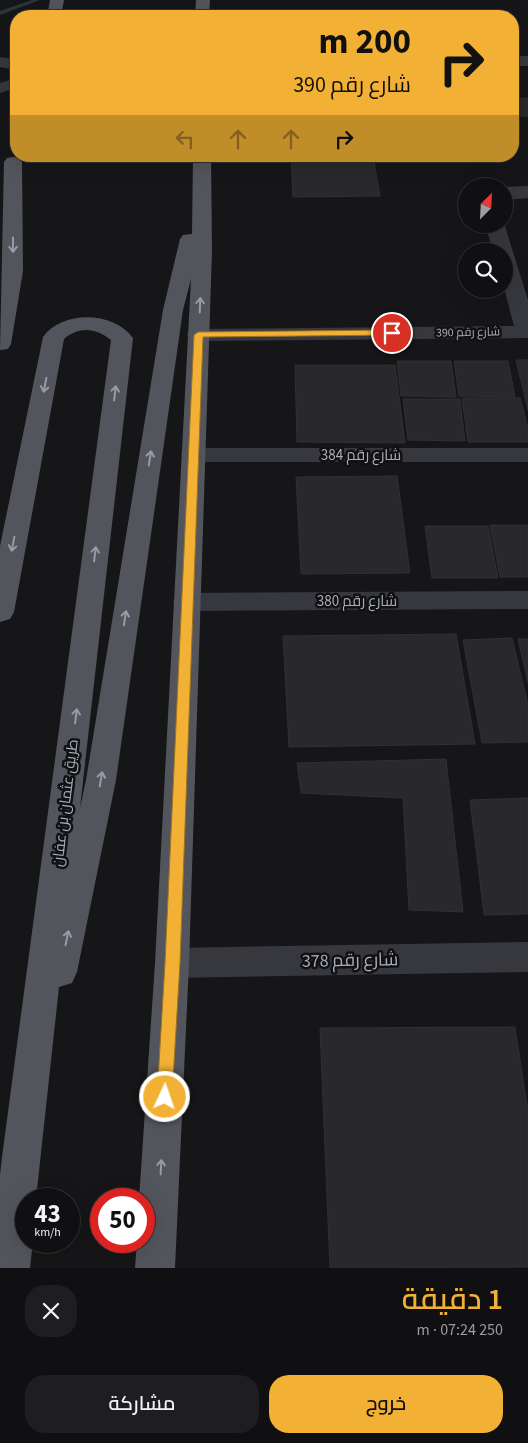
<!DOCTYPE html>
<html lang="ar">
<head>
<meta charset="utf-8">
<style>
	:root { --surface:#101012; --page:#1e1e20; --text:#f1f3f6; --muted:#9c9d9f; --line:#303032; --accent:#f2b134 }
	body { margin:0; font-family:"Source Sans 3",Cairo,sans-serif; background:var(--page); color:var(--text); direction:rtl; height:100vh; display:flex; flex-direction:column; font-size:19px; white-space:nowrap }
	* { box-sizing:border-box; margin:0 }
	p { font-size:16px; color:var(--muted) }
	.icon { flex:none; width:28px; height:28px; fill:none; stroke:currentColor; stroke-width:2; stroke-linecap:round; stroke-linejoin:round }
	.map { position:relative; height:1268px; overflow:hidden; direction:ltr }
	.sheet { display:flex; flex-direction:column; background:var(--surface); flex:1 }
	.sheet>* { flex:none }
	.hud { position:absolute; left:10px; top:10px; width:509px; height:152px; border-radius:20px; box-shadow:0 5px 20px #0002,0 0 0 1px var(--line); direction:rtl; background:#f2b134; color:#111; overflow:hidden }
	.needle { width:32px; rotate:24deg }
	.tools { position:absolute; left:458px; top:178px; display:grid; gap:10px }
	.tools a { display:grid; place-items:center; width:55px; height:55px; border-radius:50%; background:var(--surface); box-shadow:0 5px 20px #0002,0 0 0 1px var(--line); font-size:25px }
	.speed { position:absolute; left:15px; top:1188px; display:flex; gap:10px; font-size:25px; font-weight:700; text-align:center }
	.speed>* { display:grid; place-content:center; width:65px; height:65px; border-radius:50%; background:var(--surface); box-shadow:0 5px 20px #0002,0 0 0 1px var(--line); line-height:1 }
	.speed small { font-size:12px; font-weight:400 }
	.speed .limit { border:8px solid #d22; background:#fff; color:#111 }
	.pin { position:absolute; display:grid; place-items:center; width:42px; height:42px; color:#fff; margin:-21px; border:2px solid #fff; border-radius:50%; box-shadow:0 1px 5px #0007 }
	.me { position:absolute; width:55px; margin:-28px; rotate:3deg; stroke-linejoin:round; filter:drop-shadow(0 0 4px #0008) }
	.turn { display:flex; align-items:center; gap:18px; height:105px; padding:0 25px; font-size:22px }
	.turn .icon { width:65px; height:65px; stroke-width:2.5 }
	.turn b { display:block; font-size:35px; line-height:42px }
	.lanes { display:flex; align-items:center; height:48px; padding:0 25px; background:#0003; justify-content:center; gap:25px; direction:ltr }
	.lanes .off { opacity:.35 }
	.round { display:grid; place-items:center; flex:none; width:52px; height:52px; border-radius:20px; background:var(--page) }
	.summary { display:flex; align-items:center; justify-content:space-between; height:85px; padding:0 25px }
	h1 { font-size:30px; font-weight:600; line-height:38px; color:var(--accent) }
	.button { display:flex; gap:10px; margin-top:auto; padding:10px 25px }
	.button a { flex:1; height:58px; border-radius:20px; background:var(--accent); color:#111; font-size:20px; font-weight:600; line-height:58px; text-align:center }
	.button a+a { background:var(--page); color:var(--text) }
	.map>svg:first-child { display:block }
</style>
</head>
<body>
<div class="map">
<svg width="528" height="1268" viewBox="0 0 528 1268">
	<rect width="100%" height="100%" fill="#161618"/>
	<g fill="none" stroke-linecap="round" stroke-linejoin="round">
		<!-- stream -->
		<path fill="#2c353c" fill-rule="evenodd" d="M 32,0 L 40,0 L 0,15 L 0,11 Z"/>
	</g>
	<!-- building -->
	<g fill="#29292c" stroke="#303034">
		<path d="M 528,98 L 528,116 L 512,116 L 512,99 Z"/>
		<path d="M 291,156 L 373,156 L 380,196 L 293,197 Z"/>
		<path d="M 516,360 L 528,360 L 528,410 Z"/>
		<path d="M 397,361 L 451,361 L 456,397 L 401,396 Z"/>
		<path d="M 454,361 L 508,361 L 515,397 L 459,396 Z"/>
		<path d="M 295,365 L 395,365 L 405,443 L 297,442 Z"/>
		<path d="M 462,398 L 520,398 L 528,428 L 528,442 L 468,442 Z"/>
		<path d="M 403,399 L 460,399 L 465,441 L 408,440 Z"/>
		<path d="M 397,476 L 410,573 L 301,574 L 296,477 Z"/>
		<path d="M 490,525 L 528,525 L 528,577 L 500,577 Z"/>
		<path d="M 425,526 L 488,526 L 498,578 L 432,578 Z"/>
		<path d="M 456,634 L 475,744 L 289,747 L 283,636 Z"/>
		<path d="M 512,638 L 528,705 L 528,742 L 482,743 L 463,640 Z"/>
		<path d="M 518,639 L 528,639 L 528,683 Z"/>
		<path d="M 446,759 L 463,912 L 409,910 L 403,798 L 301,793 L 297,763 Z"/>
		<path d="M 528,798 L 528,914 L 484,915 L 470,800 Z"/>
		<path d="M 515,1027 L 528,1112 L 528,1267 L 330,1268 L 320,1028 Z"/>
	</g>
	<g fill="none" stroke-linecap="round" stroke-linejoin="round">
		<!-- minor -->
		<g fill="#37383d" fill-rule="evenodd">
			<rect x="512" y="56" width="16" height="10"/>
			<path d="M 0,57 L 16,59 L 16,70 L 0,67 Z"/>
			<path d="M 16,78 L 16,88 L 0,93 L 0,83 Z"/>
			<path d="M 528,186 L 528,198 L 504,200 L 504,187 Z"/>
			<path d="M 504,223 L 528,300 L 528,338 L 198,341 L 190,340 L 187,335 L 190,330 L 198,329 L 514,326 L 504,288 L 504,251 L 493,251 L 485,224 Z"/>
			<path d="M 193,448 L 528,448 L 528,462 L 193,462 L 185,460 L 181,455 L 185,450 Z"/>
			<path d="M 528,591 L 528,609 L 186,611 L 177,609 L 173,602 L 177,595 L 186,593 Z"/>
			<path d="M 528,942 L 528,972 L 172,978 L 160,974 L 155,963 L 160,952 L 172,948 Z"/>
		</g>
		<!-- major -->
		<g fill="#53555c" fill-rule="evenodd">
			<path d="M 50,0 L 64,0 L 61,16 L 47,16 Z"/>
			<path d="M 196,0 L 210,0 L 209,16 L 195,16 Z"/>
			<path d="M 193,156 L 211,156 L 212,250 L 189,963 L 175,1268 L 135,1268 L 137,1241 L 144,1241 L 144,1199 L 139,1199 L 155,963 L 191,279 L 183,310 L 116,780 L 77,972 L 72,983 L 59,987 L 36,1199 L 26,1199 L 26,1241 L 33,1241 L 30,1268 L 0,1268 L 0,1175 L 2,1157 L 111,340 C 96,328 79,326 64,339 L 14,612 L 10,619 L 0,622 L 0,546 L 43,337 C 62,310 114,311 133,338 L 80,808 L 86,780 L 163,310 L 180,239 L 183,235 L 192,234 Z"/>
			<path d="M 13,157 L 19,158 L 22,162 L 23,271 L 11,344 L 8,349 L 0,350 L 4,162 L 7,158 Z"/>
		</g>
	</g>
	<!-- one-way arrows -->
	<defs><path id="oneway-shaft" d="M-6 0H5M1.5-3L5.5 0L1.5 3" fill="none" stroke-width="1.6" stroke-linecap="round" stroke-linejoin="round" transform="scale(1.25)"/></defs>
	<g stroke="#979ba6">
		<use href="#oneway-shaft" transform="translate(13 245) rotate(90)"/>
		<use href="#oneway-shaft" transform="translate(200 305) rotate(-88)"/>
		<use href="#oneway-shaft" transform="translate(45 385) rotate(101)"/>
		<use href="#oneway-shaft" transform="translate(115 393) rotate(-83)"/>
		<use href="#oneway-shaft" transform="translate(150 458) rotate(-81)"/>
		<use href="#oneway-shaft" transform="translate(13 544) rotate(101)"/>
		<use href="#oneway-shaft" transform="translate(95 554) rotate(-83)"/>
		<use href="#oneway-shaft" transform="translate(125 618) rotate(-81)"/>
		<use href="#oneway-shaft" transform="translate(76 716) rotate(-83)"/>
		<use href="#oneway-shaft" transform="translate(101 779) rotate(-80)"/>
		<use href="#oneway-shaft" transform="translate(67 938) rotate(-78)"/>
		<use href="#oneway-shaft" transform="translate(161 1167) rotate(-87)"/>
	</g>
	<!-- route -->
	<path fill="#f2b134" stroke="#9d7322" d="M 392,330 L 395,331 L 395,335 L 203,337 L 180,963 L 172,1097 L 170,1102 L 165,1104 L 159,1102 L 157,1097 L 165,963 L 194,335 L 198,332 Z"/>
	<g text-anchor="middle" stroke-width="5" stroke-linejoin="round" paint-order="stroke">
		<!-- far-street labels -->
		<g font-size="12" fill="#a8adb8" stroke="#111113">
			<text transform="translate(468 332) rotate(-1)" y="4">شارع رقم 390</text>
		</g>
		<!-- street labels -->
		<g font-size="15" fill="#a8adb8" stroke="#111113">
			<text x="361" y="460">شارع رقم 384</text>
			<text x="357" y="606">شارع رقم 380</text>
			<text transform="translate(65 803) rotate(-83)" y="5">طريق عثمان بن عفان</text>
		</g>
		<!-- near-street labels -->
		<g font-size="18" fill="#a8adb8" stroke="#111113">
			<text transform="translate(350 960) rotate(-1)" y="6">شارع رقم 378</text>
		</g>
	</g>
</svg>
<div class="tools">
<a><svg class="needle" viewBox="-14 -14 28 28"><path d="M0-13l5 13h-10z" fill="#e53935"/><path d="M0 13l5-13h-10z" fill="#9c9d9f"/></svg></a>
<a><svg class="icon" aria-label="search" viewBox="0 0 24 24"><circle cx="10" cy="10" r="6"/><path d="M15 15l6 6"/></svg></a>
</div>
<div class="speed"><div>43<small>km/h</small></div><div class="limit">50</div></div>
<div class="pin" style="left:392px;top:333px;background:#d93025"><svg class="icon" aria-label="arrive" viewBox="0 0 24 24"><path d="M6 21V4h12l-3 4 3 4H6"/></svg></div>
<svg class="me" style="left:165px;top:1097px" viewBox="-20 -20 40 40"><circle r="17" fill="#f2b134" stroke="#fff" stroke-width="3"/><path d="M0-11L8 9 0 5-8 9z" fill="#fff"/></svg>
<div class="hud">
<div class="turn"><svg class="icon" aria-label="right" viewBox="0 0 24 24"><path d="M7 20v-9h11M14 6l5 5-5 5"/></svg><div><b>200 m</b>شارع رقم 390</div></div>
<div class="lanes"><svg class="icon off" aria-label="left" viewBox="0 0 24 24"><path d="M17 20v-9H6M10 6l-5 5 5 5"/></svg><svg class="icon off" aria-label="ahead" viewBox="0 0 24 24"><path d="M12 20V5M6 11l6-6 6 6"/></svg><svg class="icon off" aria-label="ahead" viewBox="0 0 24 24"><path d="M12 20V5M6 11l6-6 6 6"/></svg><svg class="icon" aria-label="right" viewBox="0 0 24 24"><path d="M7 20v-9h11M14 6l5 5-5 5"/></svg></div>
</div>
</div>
<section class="sheet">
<div class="summary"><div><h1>1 دقيقة</h1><p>250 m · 07:24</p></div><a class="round"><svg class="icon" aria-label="close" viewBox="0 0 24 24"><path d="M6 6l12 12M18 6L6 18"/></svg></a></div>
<div class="button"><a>خروج</a><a>مشاركة</a></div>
</section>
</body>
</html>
